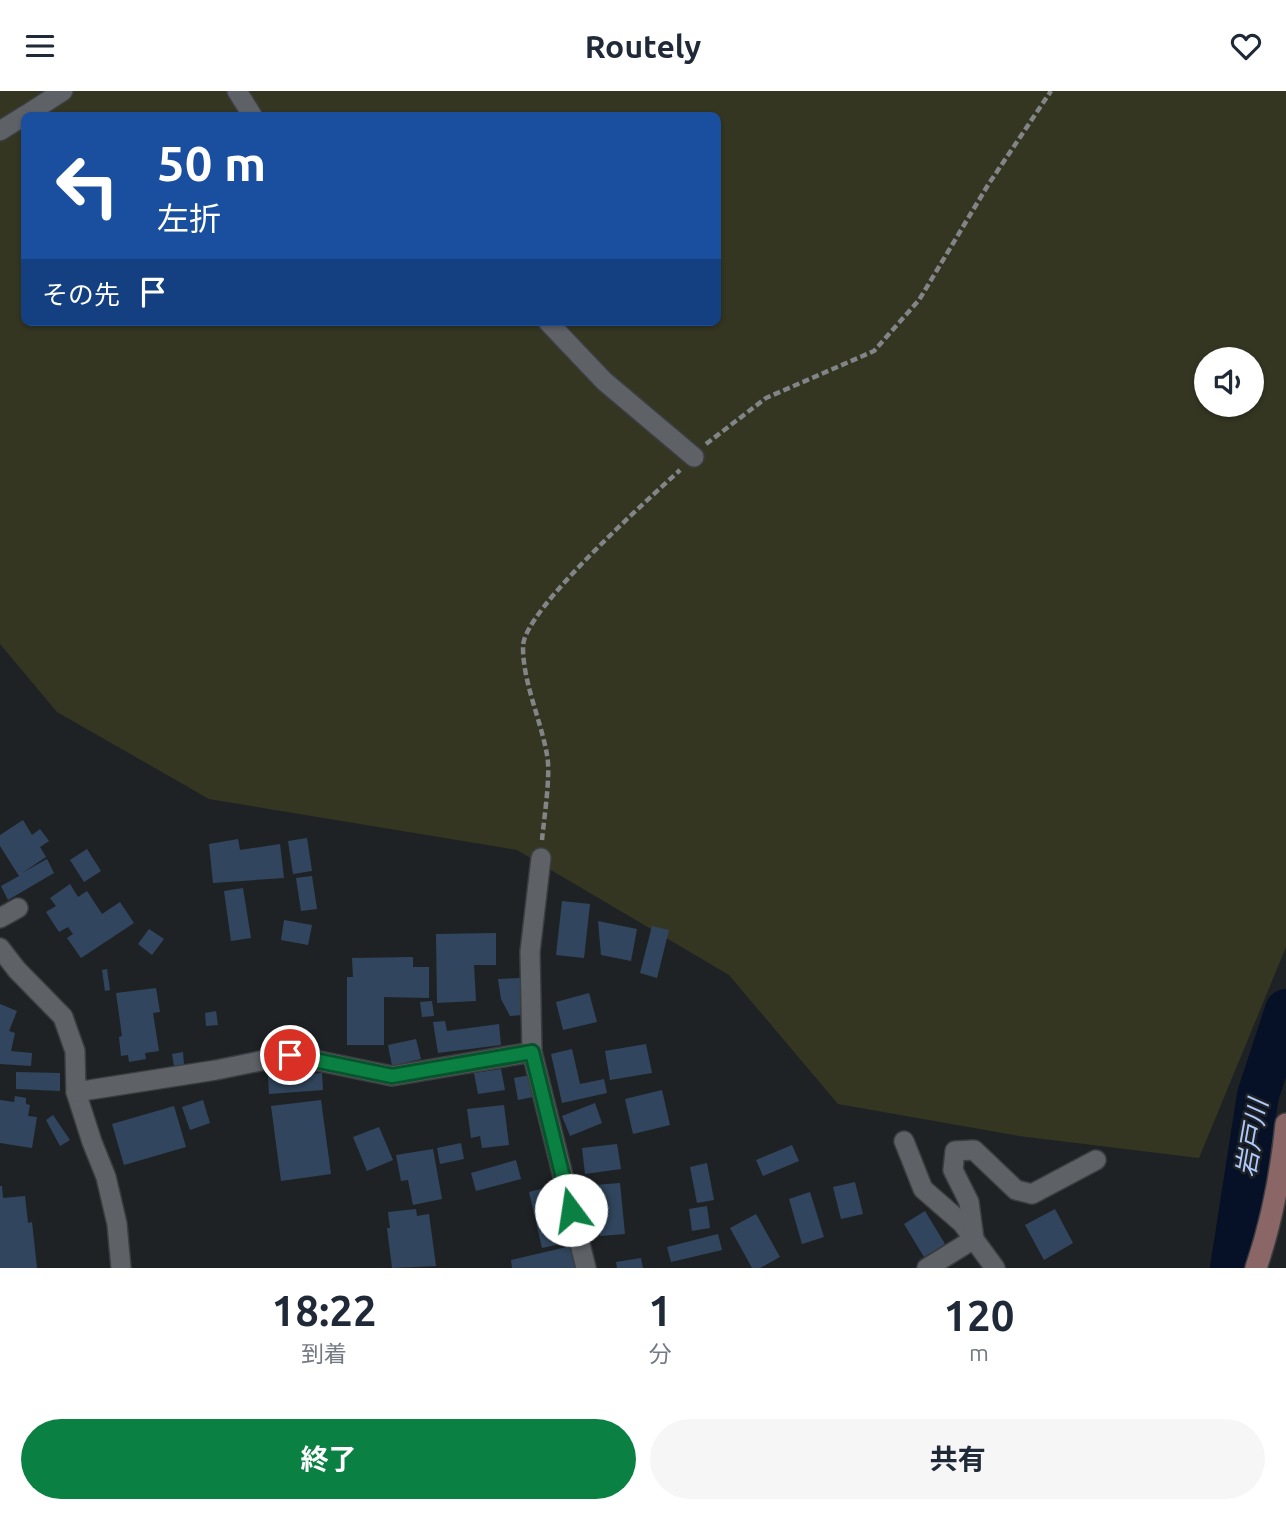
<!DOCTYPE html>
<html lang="ja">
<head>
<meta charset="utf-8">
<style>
	:root { --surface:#fff; --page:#f6f6f7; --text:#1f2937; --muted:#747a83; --accent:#0b8043 }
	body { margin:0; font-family:Ubuntu,"Noto Sans JP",sans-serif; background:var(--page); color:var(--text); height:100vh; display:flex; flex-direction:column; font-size:26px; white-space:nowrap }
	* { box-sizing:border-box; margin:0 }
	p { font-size:23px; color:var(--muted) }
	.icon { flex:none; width:38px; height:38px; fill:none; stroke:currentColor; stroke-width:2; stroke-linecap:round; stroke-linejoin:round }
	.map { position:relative; height:1177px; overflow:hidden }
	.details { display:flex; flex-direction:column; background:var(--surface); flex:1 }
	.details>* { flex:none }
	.top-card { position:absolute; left:21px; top:21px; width:700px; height:214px; border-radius:10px; box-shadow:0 2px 5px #0004; background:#1a4fa0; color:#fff; overflow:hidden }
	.tools { position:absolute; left:1194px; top:256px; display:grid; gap:14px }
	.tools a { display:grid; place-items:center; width:70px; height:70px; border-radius:50%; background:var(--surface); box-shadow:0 2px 5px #0004; font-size:35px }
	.pin { position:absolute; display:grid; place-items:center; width:60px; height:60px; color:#fff; margin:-30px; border:4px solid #fff; border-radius:50%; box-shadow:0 2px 7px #0007 }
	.me { position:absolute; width:77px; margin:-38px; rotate:346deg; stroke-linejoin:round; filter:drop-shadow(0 0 5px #0008) }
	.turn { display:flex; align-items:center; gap:24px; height:147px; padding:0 21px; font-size:32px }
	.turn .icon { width:91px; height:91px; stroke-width:2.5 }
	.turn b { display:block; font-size:49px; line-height:60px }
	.then { display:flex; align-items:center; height:66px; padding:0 21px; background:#0003; gap:14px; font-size:26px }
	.eta { display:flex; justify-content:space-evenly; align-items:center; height:119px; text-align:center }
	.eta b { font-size:42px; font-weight:700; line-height:49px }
	.button { display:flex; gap:14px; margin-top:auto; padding:14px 21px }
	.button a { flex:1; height:80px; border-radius:42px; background:var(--accent); color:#fff; font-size:28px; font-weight:700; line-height:80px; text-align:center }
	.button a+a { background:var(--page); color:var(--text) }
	header { display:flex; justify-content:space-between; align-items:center; height:91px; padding:0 21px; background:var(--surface); font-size:32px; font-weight:700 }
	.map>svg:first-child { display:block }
</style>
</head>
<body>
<header><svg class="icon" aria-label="menu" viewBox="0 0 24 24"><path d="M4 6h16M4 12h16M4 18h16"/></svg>Routely<svg class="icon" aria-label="heart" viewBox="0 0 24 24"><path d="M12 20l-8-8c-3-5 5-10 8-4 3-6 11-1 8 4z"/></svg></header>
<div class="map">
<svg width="1286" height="1177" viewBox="0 0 1286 1177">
	<rect width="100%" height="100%" fill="#1f2225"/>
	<!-- green -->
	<path fill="#343622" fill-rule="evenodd" d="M 0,0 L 1286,0 L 1286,856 L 1199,1067 L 1019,1045 L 838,1013 L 729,884 L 517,759 L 209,708 L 57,621 L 0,553 ZM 24,24 L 718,24 L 718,231 L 24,231 ZM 1206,268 L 1251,268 L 1251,313 L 1206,313 Z"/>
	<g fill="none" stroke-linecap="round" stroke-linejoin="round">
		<!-- river -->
		<path stroke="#061026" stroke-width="42" d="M 1231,1177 L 1258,1004 L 1286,919"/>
	</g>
	<!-- building -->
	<g fill="#31465e">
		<path d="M 23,729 L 32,744 L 40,738 L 49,750 L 40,756 L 46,766 L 22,782 L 47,768 L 54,782 L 8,809 L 1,795 L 19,785 L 0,755 L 0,744 Z"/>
		<path d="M 307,747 L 312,780 L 293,783 L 288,750 Z"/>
		<path d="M 238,748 L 240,759 L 280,753 L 284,787 L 213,792 L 209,753 Z"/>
		<path d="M 87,758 L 101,780 L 84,791 L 70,769 Z"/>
		<path d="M 312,785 L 317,818 L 301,820 L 296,787 Z"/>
		<path d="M 70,793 L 78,806 L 87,800 L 102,823 L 120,811 L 134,832 L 81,867 L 67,847 L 73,843 L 68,836 L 59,841 L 46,821 L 56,815 L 50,807 Z"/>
		<path d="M 243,797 L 251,847 L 231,850 L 224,800 Z"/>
		<path d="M 562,810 L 590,813 L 584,867 L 556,864 Z"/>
		<path d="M 284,829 L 312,834 L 308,854 L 281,849 Z"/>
		<path d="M 598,830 L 637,838 L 631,870 L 601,864 Z"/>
		<path d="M 652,835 L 669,839 L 657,887 L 640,882 Z"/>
		<path d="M 149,838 L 164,848 L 152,864 L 138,853 Z"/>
		<path d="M 496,842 L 496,874 L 474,874 L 476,910 L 437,912 L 436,843 Z"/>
		<path d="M 413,866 L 413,876 L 429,876 L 429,907 L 384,906 L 384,954 L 347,954 L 347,886 L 353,886 L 352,867 Z"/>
		<path d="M 107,878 L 110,899 L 105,900 L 102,879 Z"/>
		<path d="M 521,887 L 523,924 L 510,925 L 501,908 L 498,888 Z"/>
		<path d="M 156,897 L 160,921 L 153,922 L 159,960 L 145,962 L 146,968 L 129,971 L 128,964 L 121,965 L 119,946 L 122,945 L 116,902 Z"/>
		<path d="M 589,902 L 597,931 L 563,939 L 556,911 Z"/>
		<path d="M 432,910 L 434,925 L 422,926 L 420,911 Z"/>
		<path d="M 0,913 L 17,920 L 9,940 L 15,942 L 11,960 L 32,962 L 31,975 L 0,973 Z"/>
		<path d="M 216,920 L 218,934 L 206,935 L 205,922 Z"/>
		<path d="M 445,930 L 447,940 L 499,933 L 501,954 L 438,962 L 433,931 Z"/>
		<path d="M 416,948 L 421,968 L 392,975 L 388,954 Z"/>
		<path d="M 646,953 L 652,982 L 610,989 L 605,960 Z"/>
		<path d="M 572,958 L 580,993 L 604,988 L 607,1002 L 562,1012 L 551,963 Z"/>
		<path d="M 183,961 L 184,974 L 174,975 L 172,963 Z"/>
		<path d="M 501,978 L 505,999 L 478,1003 L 474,982 Z"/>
		<path d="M 16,981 L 60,982 L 60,1000 L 16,998 Z"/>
		<path d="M 322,982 L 323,999 L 269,1003 L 268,986 Z"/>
		<path d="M 530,984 L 533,1006 L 518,1009 L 514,987 Z"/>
		<path d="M 662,999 L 670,1034 L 633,1043 L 625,1008 Z"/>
		<path d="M 15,1005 L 26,1007 L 26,1013 L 30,1014 L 28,1025 L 37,1026 L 32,1057 L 0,1052 L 0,1009 L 14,1011 Z"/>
		<path d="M 203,1009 L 210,1032 L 190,1039 L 182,1016 Z"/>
		<path d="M 321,1009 L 331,1083 L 281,1090 L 271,1015 Z"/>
		<path d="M 595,1012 L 602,1032 L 570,1045 L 562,1025 Z"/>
		<path d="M 504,1014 L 509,1054 L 482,1057 L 480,1045 L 471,1047 L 467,1018 Z"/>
		<path d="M 174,1015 L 186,1056 L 124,1074 L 112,1033 Z"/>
		<path d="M 53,1024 L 70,1049 L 60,1055 L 46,1029 Z"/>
		<path d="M 379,1036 L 393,1069 L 367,1080 L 353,1046 Z"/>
		<path d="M 461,1052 L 464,1068 L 440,1073 L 437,1057 Z"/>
		<path d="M 617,1053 L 621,1078 L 585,1083 L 582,1057 Z"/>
		<path d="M 792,1054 L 799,1070 L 763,1085 L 756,1069 Z"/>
		<path d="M 433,1058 L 442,1108 L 413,1114 L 408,1089 L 401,1090 L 396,1064 Z"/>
		<path d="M 516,1069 L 521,1088 L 476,1100 L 471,1082 Z"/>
		<path d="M 707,1072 L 714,1109 L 697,1112 L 690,1076 Z"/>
		<path d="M 855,1091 L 863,1123 L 841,1128 L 833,1096 Z"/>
		<path d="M 620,1092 L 625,1143 L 600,1145 L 595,1094 Z"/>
		<path d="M 556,1094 L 569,1151 L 542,1157 L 529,1101 Z"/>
		<path d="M 0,1095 L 2,1095 L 3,1107 L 25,1105 L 28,1132 L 32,1131 L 37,1177 L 0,1177 Z"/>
		<path d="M 810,1101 L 824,1146 L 802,1153 L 789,1108 Z"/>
		<path d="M 707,1115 L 710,1137 L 692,1140 L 689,1118 Z"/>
		<path d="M 416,1118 L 417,1125 L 429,1123 L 436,1175 L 392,1177 L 387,1137 L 390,1137 L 388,1121 Z"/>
		<path d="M 1055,1118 L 1073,1152 L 1044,1169 L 1025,1134 Z"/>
		<path d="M 925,1120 L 945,1153 L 924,1166 L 904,1133 Z"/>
		<path d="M 756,1123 L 780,1166 L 760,1177 L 752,1177 L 730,1137 Z"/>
		<path d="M 718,1143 L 722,1159 L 671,1171 L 667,1156 Z"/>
		<path d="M 571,1155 L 576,1177 L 512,1177 L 511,1169 Z"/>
		<path d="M 641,1167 L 643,1177 L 617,1177 L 616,1171 Z"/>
	</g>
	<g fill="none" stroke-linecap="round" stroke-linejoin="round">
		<!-- street casing -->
		<g stroke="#3b3d40" stroke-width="22">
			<g id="street">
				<path d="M 237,0 L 252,24"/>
				<path d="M 26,24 L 63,0"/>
				<path d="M 0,40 L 24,25"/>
				<path d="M 548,231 L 604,290 L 694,366"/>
				<path d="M 541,767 L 530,861 L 532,961 L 586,1177"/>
				<path d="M 0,827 L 18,817"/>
				<path d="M 0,857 L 17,879 L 63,926 L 75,960 L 76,1001 L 92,1051 L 106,1086 L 117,1133 L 121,1177"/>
				<path d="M 76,1001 L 216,979 L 290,964 L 392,985 L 532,961"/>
				<path d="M 904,1050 L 923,1098 L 962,1132 L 995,1177"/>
				<path d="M 927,1177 L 974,1148 L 969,1111 L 953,1079 L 955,1060 L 974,1059 L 1016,1099 L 1032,1103 L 1096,1069"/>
			</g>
		</g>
		<!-- secondary casing -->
		<g stroke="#3b3d40" stroke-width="24">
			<path id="secondary" d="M 1256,1177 C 1272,1130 1281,1083 1286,1033"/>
		</g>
		<!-- path -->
		<g stroke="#828588" stroke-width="4.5" stroke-dasharray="7 3.5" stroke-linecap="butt">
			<path d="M 706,353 L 766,307 L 874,260 L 919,209 L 988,94 L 1051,0"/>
			<path d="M 542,749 C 544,727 551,684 547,664 C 541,629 523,592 523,556 C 522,520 650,407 680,379"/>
		</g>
		<!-- street -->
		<use href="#street" stroke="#5e6166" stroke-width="19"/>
		<!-- secondary -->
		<use href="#secondary" stroke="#8b6667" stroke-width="21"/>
	</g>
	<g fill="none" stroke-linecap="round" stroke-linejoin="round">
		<!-- route casing -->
		<g stroke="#07532c" stroke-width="18">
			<path id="route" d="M 290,964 L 392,985 L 532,961 L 571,1119"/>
		</g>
		<!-- route -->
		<use href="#route" stroke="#0b8043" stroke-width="12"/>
	</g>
	<g text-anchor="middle" stroke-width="5" stroke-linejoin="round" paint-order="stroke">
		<!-- water labels -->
		<g font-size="26" font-style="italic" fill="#aecafd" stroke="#1f2225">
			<text transform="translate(1252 1047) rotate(-80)" y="9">岩戸川</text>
		</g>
	</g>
</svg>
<div class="tools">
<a><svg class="icon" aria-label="sound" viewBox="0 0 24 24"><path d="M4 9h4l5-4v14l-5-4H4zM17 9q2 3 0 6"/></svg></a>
</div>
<div class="pin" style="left:290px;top:964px;background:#d93025"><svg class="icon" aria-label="arrive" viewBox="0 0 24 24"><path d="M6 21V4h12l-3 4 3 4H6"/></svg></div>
<svg class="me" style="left:571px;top:1119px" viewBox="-20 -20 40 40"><circle r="19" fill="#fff"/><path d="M0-13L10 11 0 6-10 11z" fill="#0b8043"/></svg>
<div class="top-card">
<div class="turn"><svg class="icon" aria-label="left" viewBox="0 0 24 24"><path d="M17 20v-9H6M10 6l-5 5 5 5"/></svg><div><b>50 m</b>左折</div></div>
<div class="then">その先<svg class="icon" aria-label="arrive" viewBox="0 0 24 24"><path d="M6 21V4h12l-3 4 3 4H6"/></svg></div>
</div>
</div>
<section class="details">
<div class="eta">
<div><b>18:22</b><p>到着</p></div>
<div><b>1</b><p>分</p></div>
<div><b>120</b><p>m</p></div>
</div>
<div class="button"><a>終了</a><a>共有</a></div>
</section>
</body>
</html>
